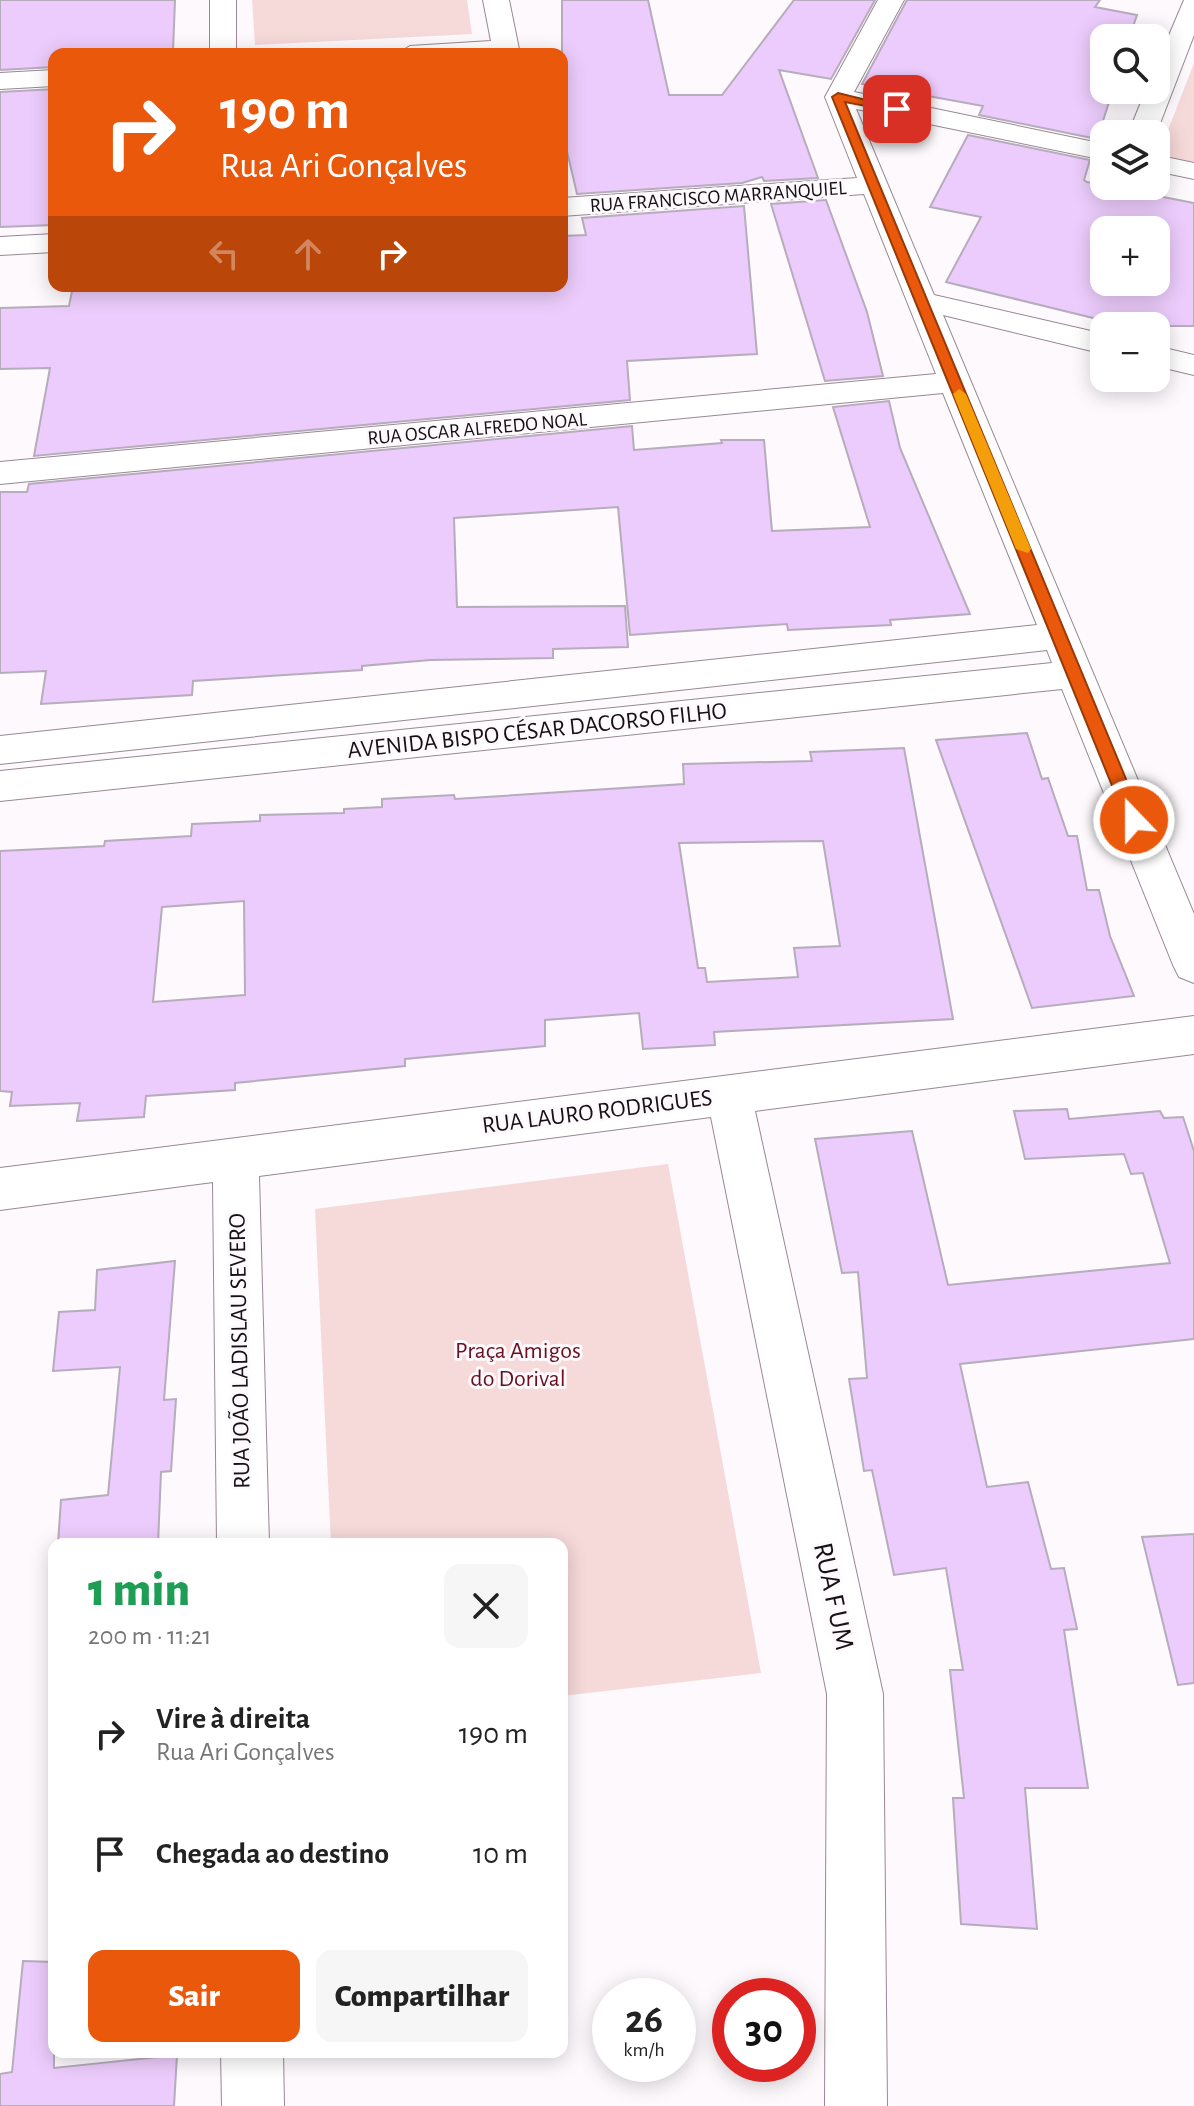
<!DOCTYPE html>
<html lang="pt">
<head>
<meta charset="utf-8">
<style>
	:root { --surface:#fff; --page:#f6f6f6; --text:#222; --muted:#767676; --accent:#ea580c }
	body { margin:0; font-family:"Alegreya Sans",sans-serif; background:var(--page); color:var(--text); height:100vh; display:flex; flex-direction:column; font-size:30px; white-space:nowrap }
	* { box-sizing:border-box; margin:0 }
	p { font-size:26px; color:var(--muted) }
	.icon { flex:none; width:44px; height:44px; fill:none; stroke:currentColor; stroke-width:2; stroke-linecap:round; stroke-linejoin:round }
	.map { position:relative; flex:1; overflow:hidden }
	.side { position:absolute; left:48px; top:1538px; width:520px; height:520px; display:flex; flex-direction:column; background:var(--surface); border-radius:16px; box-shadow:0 4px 20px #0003 }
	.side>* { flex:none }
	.hud { position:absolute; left:48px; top:48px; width:520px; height:244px; border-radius:16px; box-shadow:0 4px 20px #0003; background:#ea580c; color:#fff; overflow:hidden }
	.controls { position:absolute; left:1090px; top:24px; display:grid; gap:16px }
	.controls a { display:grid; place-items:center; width:80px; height:80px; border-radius:16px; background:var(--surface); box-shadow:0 4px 20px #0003; font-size:40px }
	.speed { position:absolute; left:592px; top:1978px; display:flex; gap:16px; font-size:40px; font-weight:700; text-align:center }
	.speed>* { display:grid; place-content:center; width:104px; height:104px; border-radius:50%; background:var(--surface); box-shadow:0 4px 20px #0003; line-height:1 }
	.speed small { font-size:20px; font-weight:400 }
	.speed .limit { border:12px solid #d22; background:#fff; color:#111 }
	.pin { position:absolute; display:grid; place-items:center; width:68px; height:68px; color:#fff; margin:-34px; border-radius:16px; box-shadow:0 4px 12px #0006 }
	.me { position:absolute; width:88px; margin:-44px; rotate:338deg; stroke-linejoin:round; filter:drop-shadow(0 0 6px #0008) }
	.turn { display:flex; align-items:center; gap:28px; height:168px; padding:0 40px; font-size:36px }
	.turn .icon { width:104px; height:104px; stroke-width:2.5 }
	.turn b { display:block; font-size:56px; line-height:68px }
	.lanes { display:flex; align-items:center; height:76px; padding:0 40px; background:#0003; justify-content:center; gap:40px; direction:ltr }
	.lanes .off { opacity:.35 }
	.round { display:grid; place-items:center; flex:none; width:84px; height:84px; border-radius:16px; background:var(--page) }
	.headline { display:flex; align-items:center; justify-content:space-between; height:136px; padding:0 40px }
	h1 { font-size:48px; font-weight:800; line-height:60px; color:#1e9e55 }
	.primary-button { display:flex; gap:16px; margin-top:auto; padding:16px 40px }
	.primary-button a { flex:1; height:92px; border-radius:16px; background:var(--accent); color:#fff; font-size:32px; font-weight:800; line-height:92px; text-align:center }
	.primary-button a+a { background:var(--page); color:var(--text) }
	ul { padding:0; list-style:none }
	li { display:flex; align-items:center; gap:24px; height:120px; padding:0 40px }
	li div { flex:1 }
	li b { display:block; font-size:30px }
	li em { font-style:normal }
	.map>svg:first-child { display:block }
</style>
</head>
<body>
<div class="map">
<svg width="1194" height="2106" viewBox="0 0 1194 2106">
	<rect width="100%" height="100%" fill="#fdf9fc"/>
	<!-- green -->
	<g fill="#f6d9d9">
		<path d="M 252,0 L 467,0 L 472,34 L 255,45 Z"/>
		<path d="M 1194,63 L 1194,163 L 1158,156 Z"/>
		<path d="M 668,1164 L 761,1673 L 562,1696 L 562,1544 L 331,1544 L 315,1209 Z"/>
	</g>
	<!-- building -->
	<g fill="#ecccfc" stroke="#b6acbc" stroke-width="2" fill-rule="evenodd">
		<path d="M 0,0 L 175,0 L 173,51 L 54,54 L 54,67 L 0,70 Z"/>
		<path d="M 562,0 L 648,0 L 669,95 L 722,95 L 794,0 L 875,0 L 831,79 L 779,70 L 818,178 L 764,181 L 762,177 L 742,183 L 577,194 L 562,130 Z"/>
		<path d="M 907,0 L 1100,0 L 1095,7 L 1137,15 L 1129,38 L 1104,38 L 1104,90 L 1113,90 L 1097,139 L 979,115 L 983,106 L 862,84 Z"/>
		<path d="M 54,89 L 54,225 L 0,227 L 0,92 Z"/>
		<path d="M 968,135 L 1090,160 L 1084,180 L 1087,182 L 1194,203 L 1194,326 L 1094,326 L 1097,319 L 946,282 L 981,217 L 930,207 ZM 1104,230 L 1156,230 L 1156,282 L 1104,282 Z"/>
		<path d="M 826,200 L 867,312 L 883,376 L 825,381 L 771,204 Z"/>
		<path d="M 744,206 L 757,354 L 627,361 L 630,400 L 34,456 L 50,368 L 0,369 L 0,308 L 69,306 L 73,286 L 562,286 L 562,236 L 586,235 L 582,218 Z"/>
		<path d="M 889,401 L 900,448 L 970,614 L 890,620 L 891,625 L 788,630 L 787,624 L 630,635 L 618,507 L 454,518 L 457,607 L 625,606 L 628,647 L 553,649 L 553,658 L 430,660 L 362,666 L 362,670 L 193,681 L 192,695 L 41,704 L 46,671 L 0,673 L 0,492 L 27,492 L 29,484 L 632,426 L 634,450 L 722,443 L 721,440 L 764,440 L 772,531 L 870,527 L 833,407 Z"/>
		<path d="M 1027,733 L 1042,779 L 1048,778 L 1068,836 L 1077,836 L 1087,890 L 1099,890 L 1110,936 L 1134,996 L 1032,1008 L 936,740 Z"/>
		<path d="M 904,748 L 953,1019 L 714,1032 L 715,1045 L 643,1049 L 639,1013 L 545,1020 L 545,1046 L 405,1059 L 405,1066 L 235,1083 L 235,1090 L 146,1096 L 144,1117 L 77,1121 L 80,1103 L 10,1106 L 12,1092 L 0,1091 L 0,851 L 104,846 L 105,841 L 191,836 L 192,824 L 260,821 L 260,815 L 344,813 L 344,809 L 382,807 L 382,799 L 454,795 L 455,799 L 684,784 L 683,764 L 812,761 L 810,752 ZM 823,841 L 840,946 L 794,948 L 798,977 L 707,982 L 705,968 L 698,968 L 679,843 ZM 244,901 L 245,995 L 153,1002 L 162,907 Z"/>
		<path d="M 1067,1109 L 1069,1119 L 1160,1111 L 1164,1118 L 1183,1117 L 1194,1151 L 1194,1339 L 960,1364 L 987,1487 L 1028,1482 L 1051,1569 L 1064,1568 L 1077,1629 L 1064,1630 L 1088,1788 L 1025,1788 L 1037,1929 L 961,1924 L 953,1798 L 964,1798 L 950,1670 L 963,1670 L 946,1568 L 894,1575 L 872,1470 L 864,1471 L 849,1379 L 867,1378 L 858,1272 L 842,1273 L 815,1139 L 912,1131 L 948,1285 L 1170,1263 L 1143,1173 L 1131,1174 L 1124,1154 L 1025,1159 L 1014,1111 Z"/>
		<path d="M 175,1261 L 164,1400 L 176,1399 L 171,1471 L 161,1472 L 158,1544 L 58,1544 L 61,1500 L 108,1495 L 120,1367 L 53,1371 L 59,1312 L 95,1310 L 97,1270 Z"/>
		<path d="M 1194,1534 L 1194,1683 L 1178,1685 L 1142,1537 Z"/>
		<path d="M 23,1961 L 54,1962 L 54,2068 L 177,2055 L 174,2106 L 0,2106 L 0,2074 L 12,2072 Z"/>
	</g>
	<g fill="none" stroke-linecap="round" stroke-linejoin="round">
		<!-- minor casing -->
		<g stroke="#988894" stroke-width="2">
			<g id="minor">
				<rect x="210" y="0" width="26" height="54"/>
				<path d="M 483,0 L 509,0 L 520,54 L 397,54 L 410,46 L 491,41 Z"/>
				<path d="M 878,0 L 904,0 L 854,92 L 1104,144 L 1104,160 L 856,109 L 934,295 L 1104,334 L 1104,354 L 943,315 L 1194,914 L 1194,983 L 1179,977 L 1173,965 L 1062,689 L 0,801 L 0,771 L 1052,663 L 1047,650 L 0,764 L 0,736 L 1037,625 L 943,393 L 0,484 L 0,462 L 936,374 L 864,194 L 562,216 L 562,198 L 857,178 L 825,97 Z"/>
				<path d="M 1184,0 L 1194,0 L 1194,35 L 1156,134 L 1128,134 L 1146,90 L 1156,90 L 1156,66 Z"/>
				<path d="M 54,70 L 54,86 L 0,89 L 0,73 Z"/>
				<path d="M 1156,155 L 1194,163 L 1194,179 L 1156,171 Z"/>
				<path d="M 54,234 L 54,252 L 0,255 L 0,237 Z"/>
				<path d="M 1156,346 L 1194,355 L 1194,375 L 1156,366 Z"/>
				<path d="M 1194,1016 L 1194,1054 L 755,1111 L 883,1694 L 887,2106 L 825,2106 L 827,1694 L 711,1117 L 259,1176 L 269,1544 L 217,1544 L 213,1182 L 0,1210 L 0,1168 Z"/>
				<path d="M 221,2052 L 283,2052 L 284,2106 L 222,2106 Z"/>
			</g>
		</g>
		<!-- minor -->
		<use href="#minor" fill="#fff" fill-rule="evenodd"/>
	</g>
	<!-- route -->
	<path fill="#ea580c" stroke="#983908" stroke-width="2" d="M 838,93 L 902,109 L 897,112 L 845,102 L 1143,820 L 1140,824 L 1129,824 L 1126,820 L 832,97 Z"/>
	<!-- slow -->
	<path fill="#f59e0b" d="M 959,389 L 966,394 L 1031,549 L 1028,553 L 1016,549 L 953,394 Z"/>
	<g text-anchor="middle" stroke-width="6" stroke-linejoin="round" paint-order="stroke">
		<!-- far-street labels -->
		<g font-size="20" fill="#161115" stroke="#fdf9fc">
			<text transform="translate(718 196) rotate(-4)" y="7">RUA FRANCISCO MARRANQUIEL</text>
			<text transform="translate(477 428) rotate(-5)" y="7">RUA OSCAR ALFREDO NOAL</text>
		</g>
		<!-- street labels -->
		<g font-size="24" fill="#161115" stroke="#fdf9fc">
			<text transform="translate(537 730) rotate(-6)" y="8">AVENIDA BISPO CÉSAR DACORSO FILHO</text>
			<text transform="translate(597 1111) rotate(-7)" y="8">RUA LAURO RODRIGUES</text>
			<text transform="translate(239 1351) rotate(-91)" y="8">RUA JOÃO LADISLAU SEVERO</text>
		</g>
		<!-- park labels -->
		<g font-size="24" fill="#69101f" stroke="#fdf9fc">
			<text x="518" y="1358">Praça Amigos<tspan x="518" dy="28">do Dorival</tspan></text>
		</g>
		<!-- near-street labels -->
		<g font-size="28" fill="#161115" stroke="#fdf9fc">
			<text transform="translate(835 1596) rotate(78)" y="10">RUA F UM</text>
		</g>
	</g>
</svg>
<div class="controls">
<a><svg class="icon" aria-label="search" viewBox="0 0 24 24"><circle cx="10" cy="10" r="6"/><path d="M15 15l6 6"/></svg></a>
<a><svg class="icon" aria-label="layers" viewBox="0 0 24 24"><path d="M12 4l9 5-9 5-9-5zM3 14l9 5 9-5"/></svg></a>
<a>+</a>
<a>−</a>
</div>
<div class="speed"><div>26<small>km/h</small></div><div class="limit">30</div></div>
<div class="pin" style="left:897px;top:109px;background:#d93025"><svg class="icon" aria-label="arrive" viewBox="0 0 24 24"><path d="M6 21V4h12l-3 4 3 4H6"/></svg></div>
<svg class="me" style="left:1134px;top:820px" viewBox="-20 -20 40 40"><circle r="17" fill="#ea580c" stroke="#fff" stroke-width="3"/><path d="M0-11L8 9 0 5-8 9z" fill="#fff"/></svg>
<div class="hud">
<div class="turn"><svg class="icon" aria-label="right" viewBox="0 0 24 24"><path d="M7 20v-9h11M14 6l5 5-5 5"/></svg><div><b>190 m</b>Rua Ari Gonçalves</div></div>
<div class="lanes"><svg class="icon off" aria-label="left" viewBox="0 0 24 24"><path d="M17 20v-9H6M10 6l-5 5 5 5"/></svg><svg class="icon off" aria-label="ahead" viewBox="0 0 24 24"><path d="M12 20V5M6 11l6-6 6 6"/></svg><svg class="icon" aria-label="right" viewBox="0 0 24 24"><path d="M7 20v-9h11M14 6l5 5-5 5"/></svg></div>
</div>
<section class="side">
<div class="headline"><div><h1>1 min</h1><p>200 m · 11:21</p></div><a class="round"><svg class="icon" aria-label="close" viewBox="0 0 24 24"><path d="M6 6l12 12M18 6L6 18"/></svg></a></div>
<ul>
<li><svg class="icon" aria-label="right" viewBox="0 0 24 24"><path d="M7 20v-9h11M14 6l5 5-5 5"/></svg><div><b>Vire à direita</b><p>Rua Ari Gonçalves</p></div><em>190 m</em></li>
<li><svg class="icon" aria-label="arrive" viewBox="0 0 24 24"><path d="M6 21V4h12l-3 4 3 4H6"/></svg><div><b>Chegada ao destino</b></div><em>10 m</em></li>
</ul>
<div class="primary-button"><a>Sair</a><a>Compartilhar</a></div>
</section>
</div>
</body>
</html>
